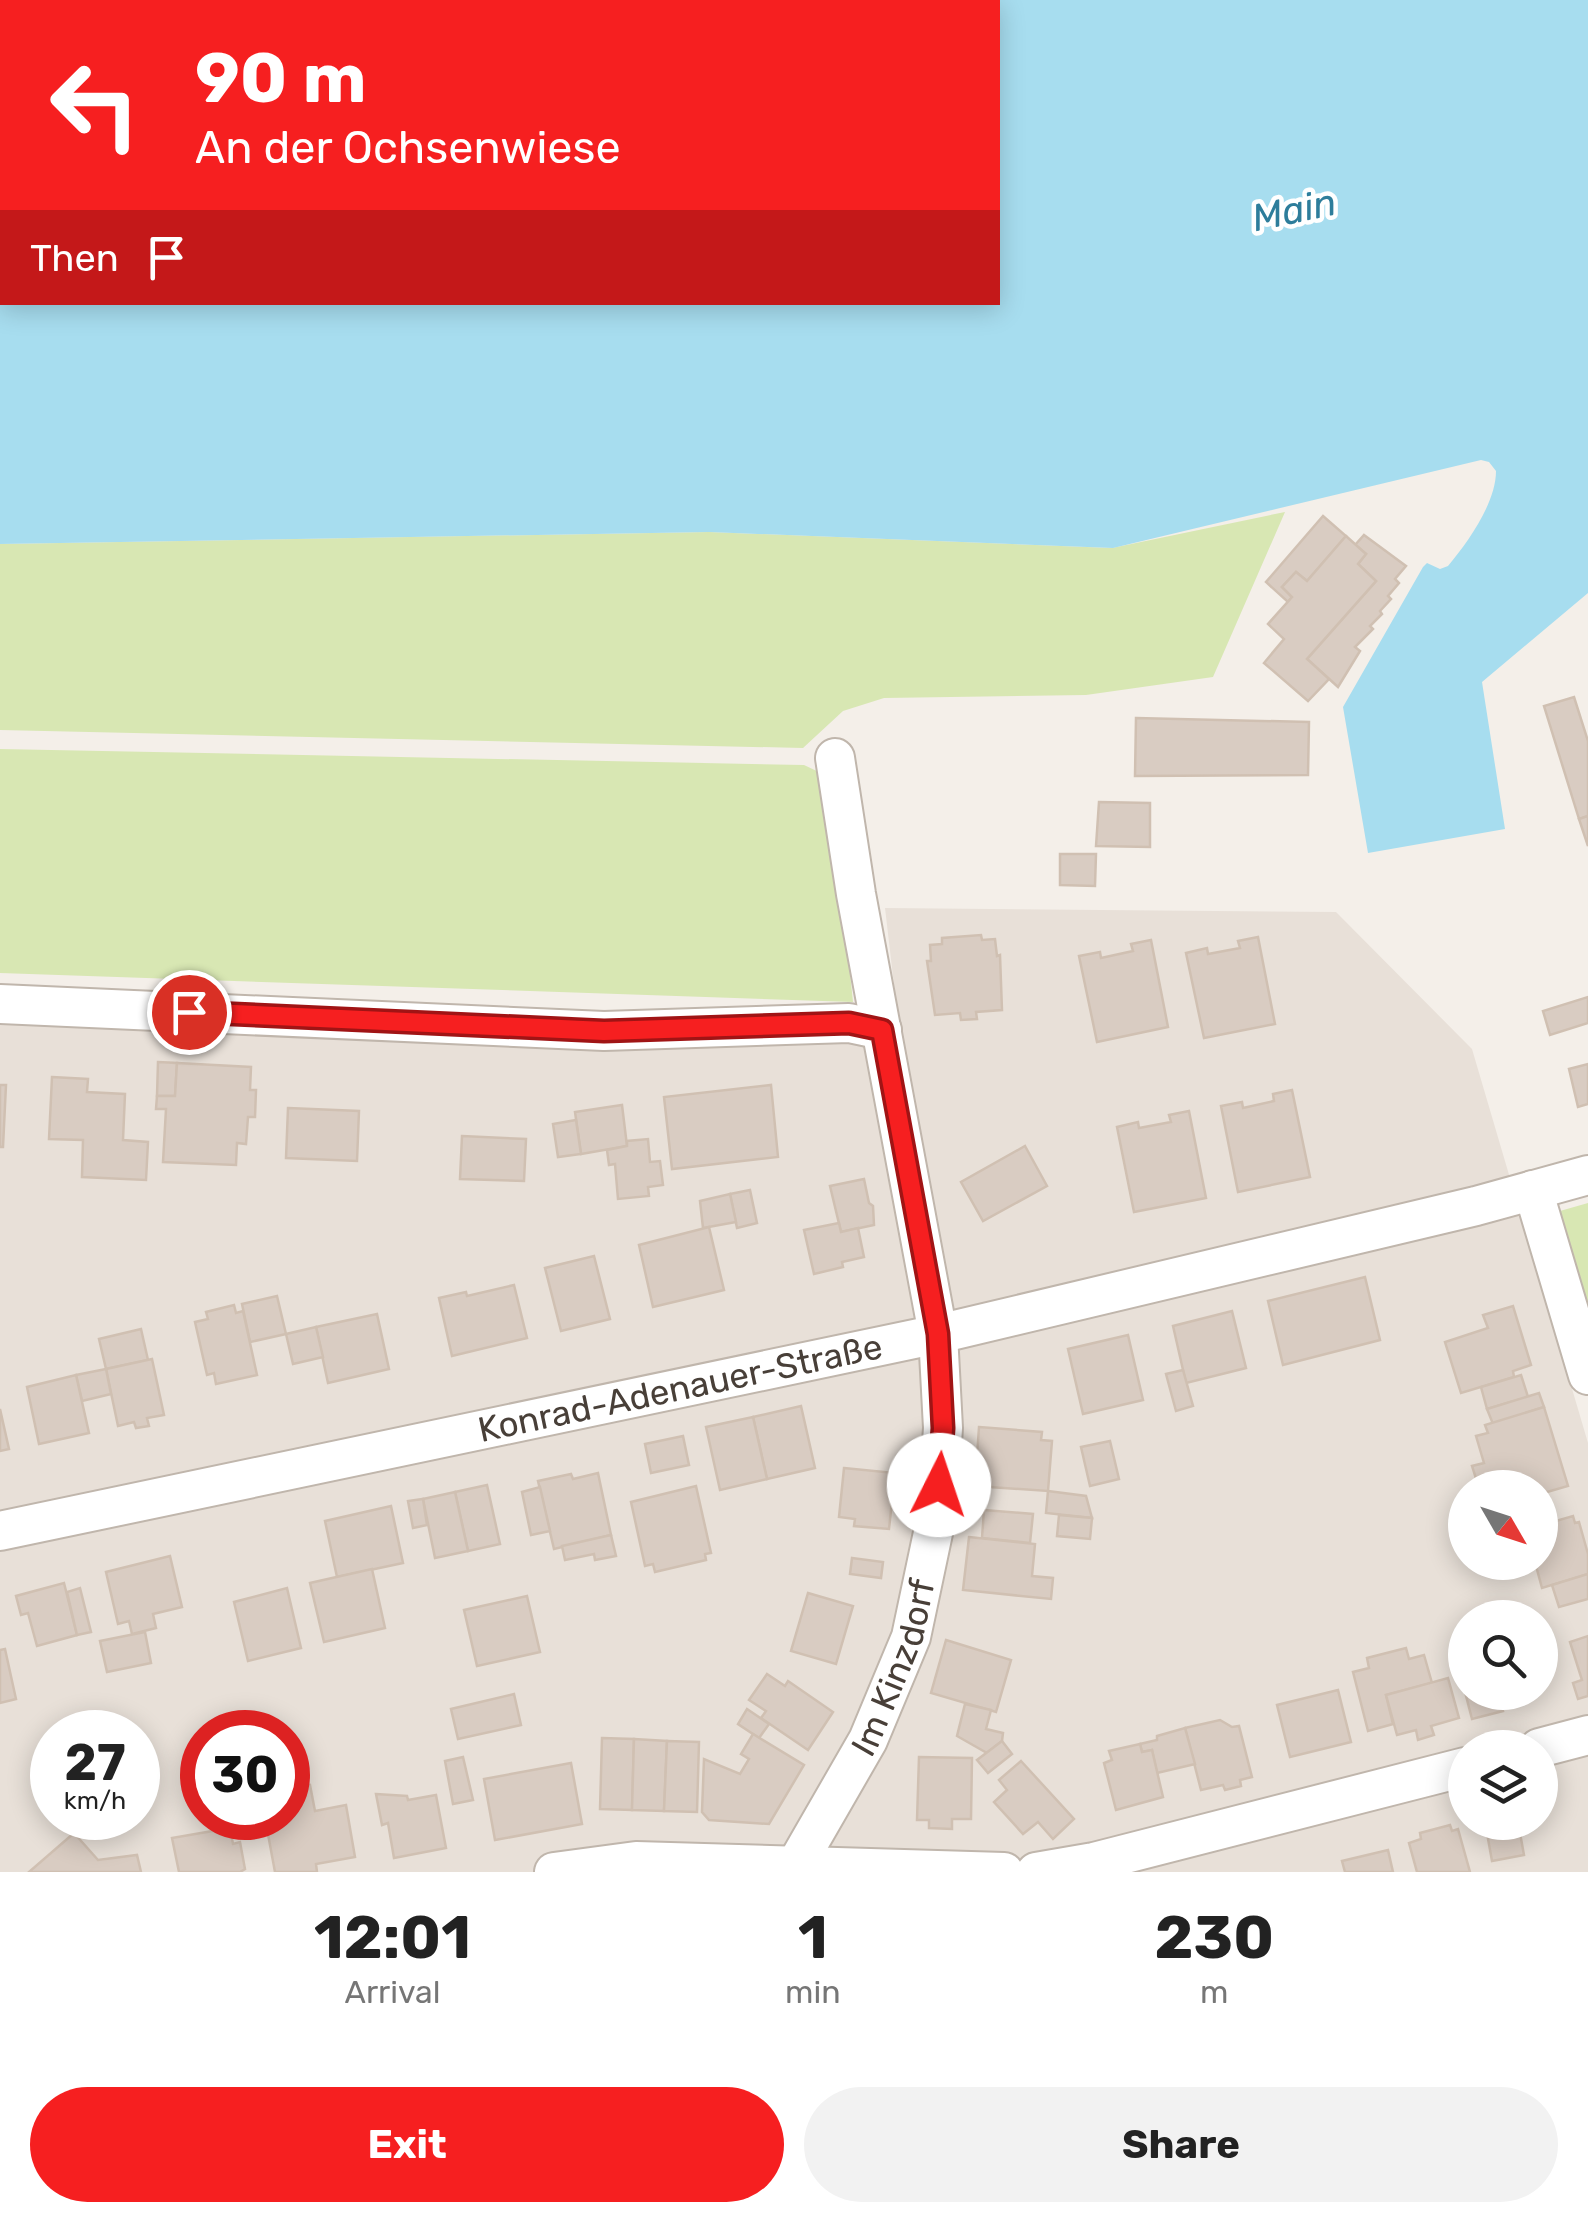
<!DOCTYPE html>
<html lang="en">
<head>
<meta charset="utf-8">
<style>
	:root { --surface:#fff; --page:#f2f2f2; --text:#222; --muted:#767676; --accent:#f61f20 }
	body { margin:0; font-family:Rubik,sans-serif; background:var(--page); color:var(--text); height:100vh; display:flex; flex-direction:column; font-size:38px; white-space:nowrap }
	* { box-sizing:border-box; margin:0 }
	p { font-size:32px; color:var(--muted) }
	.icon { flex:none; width:55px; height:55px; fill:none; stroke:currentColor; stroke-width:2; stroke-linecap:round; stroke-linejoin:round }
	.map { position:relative; height:1872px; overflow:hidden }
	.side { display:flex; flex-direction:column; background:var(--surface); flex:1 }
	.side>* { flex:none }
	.top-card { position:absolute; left:0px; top:0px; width:1000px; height:305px; box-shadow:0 5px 25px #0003; background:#f61f20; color:#fff; overflow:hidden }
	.needle { width:65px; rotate:129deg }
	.controls { position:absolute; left:1448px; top:1470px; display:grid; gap:20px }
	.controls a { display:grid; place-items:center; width:110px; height:110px; border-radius:50%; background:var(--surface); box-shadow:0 5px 25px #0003; font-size:50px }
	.speed { position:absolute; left:30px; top:1710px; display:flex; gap:20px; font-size:50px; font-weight:700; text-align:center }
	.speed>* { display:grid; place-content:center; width:130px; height:130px; border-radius:50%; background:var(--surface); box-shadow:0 5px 25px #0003; line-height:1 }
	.speed small { font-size:25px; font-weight:400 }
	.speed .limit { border:15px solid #d22; background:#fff; color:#111 }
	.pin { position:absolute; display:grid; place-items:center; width:85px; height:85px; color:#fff; margin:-42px; border:5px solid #fff; border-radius:50%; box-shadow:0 2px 10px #0007 }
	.me { position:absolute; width:110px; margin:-55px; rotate:4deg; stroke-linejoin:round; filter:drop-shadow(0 0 8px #0008) }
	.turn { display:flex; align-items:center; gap:35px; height:210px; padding:0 30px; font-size:45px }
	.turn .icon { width:130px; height:130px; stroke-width:2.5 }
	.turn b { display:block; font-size:70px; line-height:85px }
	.then { display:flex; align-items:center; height:95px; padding:0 30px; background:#0003; gap:20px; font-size:38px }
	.eta { display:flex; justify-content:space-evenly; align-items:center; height:170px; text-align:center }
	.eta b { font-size:60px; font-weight:700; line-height:70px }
	.action { display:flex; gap:20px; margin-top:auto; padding:20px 30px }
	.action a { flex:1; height:115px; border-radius:60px; background:var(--accent); color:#fff; font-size:40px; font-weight:700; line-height:115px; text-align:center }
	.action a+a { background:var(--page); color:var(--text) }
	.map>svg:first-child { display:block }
</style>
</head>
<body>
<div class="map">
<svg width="1588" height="1872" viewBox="0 0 1588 1872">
	<rect width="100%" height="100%" fill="#f4efe9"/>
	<!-- residential -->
	<path fill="#e8e0d8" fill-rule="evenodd" d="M 885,908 L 1336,912 L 1472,1049 L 1588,1443 L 1588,1872 L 0,1872 L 0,1004 L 901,1045 ZM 1465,1488 L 1540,1488 L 1540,1562 L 1465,1562 ZM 1465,1618 L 1540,1618 L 1540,1692 L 1465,1692 ZM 52,1732 L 138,1732 L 138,1818 L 52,1818 ZM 202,1732 L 288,1732 L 288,1818 L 202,1818 ZM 1465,1748 L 1540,1748 L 1540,1822 L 1465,1822 Z"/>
	<!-- green -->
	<g fill="#d8e7b3">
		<path d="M 1285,512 L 1213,677 L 1086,695 L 884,698 L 843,711 L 803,748 L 0,730 L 0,544 L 709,532 L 1112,548 Z"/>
		<path d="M 0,749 L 804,765 L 823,774 L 831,791 L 853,1002 L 0,973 Z"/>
		<path d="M 1588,1203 L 1588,1305 L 1560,1211 Z"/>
	</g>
	<!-- water -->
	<path fill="#a7ddef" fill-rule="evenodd" d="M 0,0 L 1588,0 L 1588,593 L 1482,682 L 1505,829 L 1368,853 L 1343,707 L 1423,567 L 1427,563 L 1440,569 L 1448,566 C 1468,542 1496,503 1496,471 L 1489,462 L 1481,460 L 1113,548 L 709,532 L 0,544 ZM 2,2 L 998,2 L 998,302 L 2,302 Z"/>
	<!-- building -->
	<g fill="#d9ccc2" stroke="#d0c0b2" stroke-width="2.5">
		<path d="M 1323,516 L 1346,536 L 1307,581 L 1296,572 L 1282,587 L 1292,597 L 1288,602 L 1266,582 Z"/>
		<path d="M 1364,535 L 1406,566 L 1395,579 L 1399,583 L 1388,596 L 1391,599 L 1380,611 L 1382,614 L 1370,626 L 1373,629 L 1355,647 L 1360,651 L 1338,687 L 1307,659 L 1376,581 L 1358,564 L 1366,554 L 1355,545 Z"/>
		<path d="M 1346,536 L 1366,554 L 1358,564 L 1376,581 L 1307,659 L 1329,679 L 1308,701 L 1264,663 L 1284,639 L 1268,624 L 1292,597 L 1282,587 L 1296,572 L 1307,581 Z"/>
		<path d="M 1574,697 L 1588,741 L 1588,816 L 1579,819 L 1544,706 Z"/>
		<path d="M 1136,718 L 1309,722 L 1308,775 L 1135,776 Z"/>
		<path d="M 1099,802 L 1150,803 L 1150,847 L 1096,846 Z"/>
		<path d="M 1588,816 L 1588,846 L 1579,819 Z"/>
		<path d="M 1060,854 L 1096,854 L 1095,886 L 1060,885 Z"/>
		<path d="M 981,935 L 982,940 L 995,939 L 997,956 L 1000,955 L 1002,1010 L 976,1012 L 977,1019 L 961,1020 L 960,1013 L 935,1015 L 927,961 L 931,961 L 930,945 L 942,944 L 942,938 Z"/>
		<path d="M 1258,937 L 1275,1024 L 1204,1038 L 1186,953 L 1207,948 L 1208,954 L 1240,948 L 1238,941 Z"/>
		<path d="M 1151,940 L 1168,1027 L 1097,1042 L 1079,956 L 1100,952 L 1101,958 L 1133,951 L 1131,944 Z"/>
		<path d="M 1588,997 L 1588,1023 L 1550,1035 L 1543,1011 Z"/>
		<path d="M 158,1062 L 177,1063 L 175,1096 L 157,1096 Z"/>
		<path d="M 177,1063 L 251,1067 L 250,1090 L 256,1090 L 255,1117 L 248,1117 L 246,1144 L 237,1143 L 236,1165 L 163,1162 L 166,1109 L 156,1109 L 157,1096 L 175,1096 Z"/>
		<path d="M 1588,1064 L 1588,1104 L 1578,1107 L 1569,1069 Z"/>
		<path d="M 52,1077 L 88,1079 L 87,1092 L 125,1094 L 123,1140 L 148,1142 L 146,1180 L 82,1177 L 83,1140 L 49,1139 Z"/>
		<path d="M 0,1085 L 6,1085 L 3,1147 L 0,1147 Z"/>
		<path d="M 771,1085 L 778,1157 L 672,1169 L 664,1097 Z"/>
		<path d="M 1292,1090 L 1310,1177 L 1238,1192 L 1221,1106 L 1242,1102 L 1243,1108 L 1274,1101 L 1273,1094 Z"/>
		<path d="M 622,1105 L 627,1146 L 581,1154 L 575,1112 Z"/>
		<path d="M 288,1108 L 359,1111 L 357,1161 L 286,1158 Z"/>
		<path d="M 1189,1111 L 1206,1198 L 1134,1212 L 1117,1127 L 1138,1122 L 1139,1128 L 1171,1122 L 1169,1115 Z"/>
		<path d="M 576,1120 L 581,1154 L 558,1157 L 553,1124 Z"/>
		<path d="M 462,1136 L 526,1139 L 524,1181 L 460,1179 Z"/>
		<path d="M 648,1139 L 650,1162 L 660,1161 L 663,1185 L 648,1187 L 649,1196 L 618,1199 L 615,1164 L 609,1165 L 607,1150 L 627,1146 L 627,1141 Z"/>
		<path d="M 1025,1146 L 1047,1186 L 983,1221 L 961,1182 Z"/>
		<path d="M 864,1179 L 869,1203 L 873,1206 L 874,1225 L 841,1232 L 830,1186 Z"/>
		<path d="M 750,1190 L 757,1223 L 737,1228 L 730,1194 Z"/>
		<path d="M 730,1194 L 736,1222 L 703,1228 L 700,1201 Z"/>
		<path d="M 839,1223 L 841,1232 L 858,1228 L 864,1257 L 842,1262 L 843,1267 L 814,1274 L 804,1230 Z"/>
		<path d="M 709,1227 L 724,1290 L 653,1307 L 639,1245 Z"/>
		<path d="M 594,1256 L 610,1319 L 561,1331 L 545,1268 Z"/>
		<path d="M 1365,1277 L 1380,1340 L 1283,1365 L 1268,1301 Z"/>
		<path d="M 514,1285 L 527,1338 L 452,1356 L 439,1298 L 466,1292 L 467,1296 Z"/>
		<path d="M 277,1296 L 286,1334 L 250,1342 L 242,1304 Z"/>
		<path d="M 234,1305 L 236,1313 L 243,1311 L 257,1375 L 216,1384 L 214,1373 L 207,1375 L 195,1322 L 208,1319 L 206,1312 Z"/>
		<path d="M 1513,1306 L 1531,1365 L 1513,1371 L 1514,1377 L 1461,1393 L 1445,1342 L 1488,1328 L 1483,1315 Z"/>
		<path d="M 1232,1311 L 1246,1368 L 1186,1383 L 1173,1326 Z"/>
		<path d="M 377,1314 L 389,1369 L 328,1383 L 316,1327 Z"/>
		<path d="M 316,1327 L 323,1357 L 293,1364 L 286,1334 Z"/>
		<path d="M 141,1329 L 148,1360 L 106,1369 L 99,1339 Z"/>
		<path d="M 1128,1335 L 1143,1400 L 1083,1414 L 1068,1349 Z"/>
		<path d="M 152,1359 L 164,1415 L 147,1418 L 149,1426 L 136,1428 L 134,1422 L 118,1426 L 106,1369 Z"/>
		<path d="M 106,1369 L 111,1394 L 82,1401 L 76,1375 Z"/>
		<path d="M 1183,1370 L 1193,1406 L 1176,1411 L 1166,1374 Z"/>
		<path d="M 76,1375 L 89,1433 L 39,1444 L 27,1387 Z"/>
		<path d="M 1521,1375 L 1528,1397 L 1487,1409 L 1481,1387 Z"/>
		<path d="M 1539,1393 L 1544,1407 L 1493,1424 L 1487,1409 Z"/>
		<path d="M 801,1406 L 815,1468 L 767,1479 L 753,1417 Z"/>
		<path d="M 1544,1407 L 1568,1486 L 1540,1494 L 1540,1488 L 1479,1488 L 1472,1466 L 1484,1463 L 1476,1436 L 1488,1433 L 1485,1425 Z"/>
		<path d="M 0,1409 L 9,1449 L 0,1451 Z"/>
		<path d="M 753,1417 L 767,1479 L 720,1490 L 706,1427 Z"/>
		<path d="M 979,1427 L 1042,1432 L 1041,1440 L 1052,1441 L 1048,1491 L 975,1486 Z"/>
		<path d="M 683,1436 L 689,1465 L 651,1473 L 645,1444 Z"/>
		<path d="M 1110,1441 L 1119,1479 L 1090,1486 L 1081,1447 Z"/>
		<path d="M 844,1468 L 895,1473 L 889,1529 L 854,1526 L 855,1519 L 839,1517 Z"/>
		<path d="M 598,1473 L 611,1535 L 554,1549 L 538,1481 L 571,1474 L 573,1479 Z"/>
		<path d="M 487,1485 L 500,1544 L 468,1551 L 455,1492 Z"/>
		<path d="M 696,1486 L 711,1553 L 705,1554 L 706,1560 L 655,1572 L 653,1564 L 645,1566 L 631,1502 Z"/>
		<path d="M 540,1487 L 550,1531 L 531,1535 L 522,1492 Z"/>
		<path d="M 1048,1491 L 1086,1496 L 1092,1518 L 1046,1513 Z"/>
		<path d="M 455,1492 L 468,1551 L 435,1558 L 423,1499 Z"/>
		<path d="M 423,1499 L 427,1525 L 413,1528 L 408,1501 Z"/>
		<path d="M 391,1506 L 403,1563 L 337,1577 L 325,1521 Z"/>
		<path d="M 984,1510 L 1033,1514 L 1030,1543 L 982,1538 Z"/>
		<path d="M 1059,1515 L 1092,1518 L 1090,1539 L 1057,1536 Z"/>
		<path d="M 1573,1516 L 1575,1523 L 1579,1522 L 1588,1554 L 1588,1574 L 1542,1588 L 1535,1562 L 1540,1562 L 1540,1534 L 1545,1532 L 1542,1525 Z"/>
		<path d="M 611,1535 L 616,1556 L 595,1560 L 594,1554 L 565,1560 L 562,1546 Z"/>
		<path d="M 969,1537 L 1035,1544 L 1032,1576 L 1053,1578 L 1051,1599 L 963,1590 Z"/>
		<path d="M 170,1556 L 182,1607 L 153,1614 L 156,1628 L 132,1634 L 129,1621 L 118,1624 L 106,1572 Z"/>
		<path d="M 852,1558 L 883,1562 L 881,1578 L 850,1574 Z"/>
		<path d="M 372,1569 L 385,1628 L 324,1642 L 310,1583 Z"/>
		<path d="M 1588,1574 L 1588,1599 L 1559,1607 L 1552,1585 Z"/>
		<path d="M 64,1583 L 77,1635 L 37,1646 L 28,1613 L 21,1615 L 16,1596 Z"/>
		<path d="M 80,1588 L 91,1632 L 77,1635 L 67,1592 Z"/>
		<path d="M 287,1588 L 301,1648 L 248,1661 L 234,1602 Z"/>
		<path d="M 808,1593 L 853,1606 L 836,1664 L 791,1651 Z"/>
		<path d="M 527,1596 L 540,1652 L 477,1666 L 464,1610 Z"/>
		<path d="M 145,1632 L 151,1663 L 107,1672 L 100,1641 Z"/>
		<path d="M 1588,1636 L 1588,1696 L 1578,1699 L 1573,1683 L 1582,1680 L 1570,1642 Z"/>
		<path d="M 946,1640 L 1011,1660 L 996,1712 L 931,1693 Z"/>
		<path d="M 1406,1648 L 1409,1659 L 1424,1655 L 1432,1683 L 1386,1695 L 1393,1724 L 1368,1731 L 1353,1672 L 1369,1668 L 1367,1658 Z"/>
		<path d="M 5,1649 L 16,1699 L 0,1703 L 0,1650 Z"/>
		<path d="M 767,1674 L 785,1686 L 788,1681 L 833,1712 L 808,1750 L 761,1718 L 766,1711 L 749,1700 Z"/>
		<path d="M 1448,1678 L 1459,1718 L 1431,1726 L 1434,1735 L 1418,1740 L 1416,1730 L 1397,1735 L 1386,1695 Z"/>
		<path d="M 1338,1690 L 1351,1742 L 1290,1757 L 1277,1705 Z"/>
		<path d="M 1465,1692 L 1498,1692 L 1503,1711 L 1472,1719 Z"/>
		<path d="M 514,1694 L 521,1725 L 458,1739 L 451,1709 Z"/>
		<path d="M 965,1704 L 991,1710 L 986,1729 L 1003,1733 L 1002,1741 L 987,1753 L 957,1736 Z"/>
		<path d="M 747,1709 L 769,1724 L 759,1738 L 738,1724 Z"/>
		<path d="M 1220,1720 L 1232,1727 L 1239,1726 L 1252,1777 L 1240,1780 L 1241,1786 L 1225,1790 L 1223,1785 L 1201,1790 L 1185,1728 Z"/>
		<path d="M 1185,1728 L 1195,1764 L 1157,1773 L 1152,1750 L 1142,1752 L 1140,1744 L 1157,1740 L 1157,1736 Z"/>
		<path d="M 753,1734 L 804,1765 L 769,1824 L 709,1820 L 702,1812 L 704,1759 L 740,1774 L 749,1759 L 741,1754 Z"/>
		<path d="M 602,1738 L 634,1739 L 632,1810 L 600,1809 Z"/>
		<path d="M 634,1739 L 667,1741 L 664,1811 L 632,1810 Z"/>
		<path d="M 667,1741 L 699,1742 L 697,1812 L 664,1811 Z"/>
		<path d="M 1002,1741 L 1012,1754 L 988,1773 L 977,1760 Z"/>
		<path d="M 1140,1744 L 1142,1752 L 1152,1750 L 1163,1797 L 1116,1810 L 1104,1763 L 1112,1760 L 1109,1751 Z"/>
		<path d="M 463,1757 L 473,1800 L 453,1804 L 445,1761 Z"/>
		<path d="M 919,1757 L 972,1758 L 971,1819 L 952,1819 L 952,1829 L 929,1828 L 929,1820 L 917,1820 Z"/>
		<path d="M 1021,1761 L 1074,1819 L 1053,1839 L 1038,1822 L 1023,1834 L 994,1802 L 1007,1790 L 999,1780 Z"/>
		<path d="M 571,1763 L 582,1824 L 495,1840 L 484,1779 Z"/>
		<path d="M 310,1785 L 315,1811 L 346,1805 L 355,1857 L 316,1864 L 317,1872 L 275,1872 L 265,1818 L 288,1818 L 288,1789 Z"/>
		<path d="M 376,1794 L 407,1796 L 408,1800 L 436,1795 L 446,1848 L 394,1858 L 388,1823 L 382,1825 Z"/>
		<path d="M 1485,1822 L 1518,1822 L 1524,1855 L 1492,1861 Z"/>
		<path d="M 1450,1825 L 1452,1831 L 1458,1829 L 1470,1872 L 1417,1872 L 1409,1843 L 1421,1839 L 1420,1833 Z"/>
		<path d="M 230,1828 L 233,1844 L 240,1842 L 245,1869 L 240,1872 L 179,1872 L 172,1838 Z"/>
		<path d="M 74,1833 L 98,1860 L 137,1855 L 141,1872 L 29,1872 Z"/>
		<path d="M 1388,1850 L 1393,1872 L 1345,1872 L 1342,1861 Z"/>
	</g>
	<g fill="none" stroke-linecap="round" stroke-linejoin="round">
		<!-- minor casing -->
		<g stroke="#c0b6ac" stroke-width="42">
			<g id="minor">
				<path d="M 0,1004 L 604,1031 L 849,1023 L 882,1030"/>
				<path d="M 1533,1190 L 1588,1375"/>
				<path id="s1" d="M 0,1531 L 938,1334 L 1476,1206 L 1588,1175"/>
				<path d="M 1539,1748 L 1588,1735"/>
				<path d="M 554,1872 L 636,1861 L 1004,1872"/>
				<path id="s2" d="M 792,1872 L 868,1740 L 911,1637 L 937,1514 L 943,1428 L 938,1334 L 856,894 L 835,758"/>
				<path d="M 1036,1872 L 1094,1862 L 1465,1767"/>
			</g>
		</g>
		<!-- minor -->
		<use href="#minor" stroke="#fff" stroke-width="38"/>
	</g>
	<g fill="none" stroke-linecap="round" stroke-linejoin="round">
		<!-- route casing -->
		<g stroke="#a01415" stroke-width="25">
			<path id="route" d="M 189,1012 L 604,1031 L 849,1023 L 882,1030 L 938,1334 L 943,1428 L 939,1485"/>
		</g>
		<!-- route -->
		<use href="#route" stroke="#f61f20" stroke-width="18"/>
	</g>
	<g text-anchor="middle" stroke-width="9" stroke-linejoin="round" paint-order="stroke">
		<!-- street labels -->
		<g font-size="35" fill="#483f38" stroke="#fff">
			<text dy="12" stroke="none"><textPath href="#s1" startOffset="695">Konrad-Adenauer-Straße</textPath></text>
			<text dy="12" stroke="none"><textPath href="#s2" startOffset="230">Im Kinzdorf</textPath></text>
		</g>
		<!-- water labels -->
		<g font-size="38" font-style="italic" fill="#2d7d9b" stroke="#fff">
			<text transform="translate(1294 210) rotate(-12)" y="13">Main</text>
		</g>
	</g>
</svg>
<div class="controls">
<a><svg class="needle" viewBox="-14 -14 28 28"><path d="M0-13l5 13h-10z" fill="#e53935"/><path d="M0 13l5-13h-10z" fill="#767676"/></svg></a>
<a><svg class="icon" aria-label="search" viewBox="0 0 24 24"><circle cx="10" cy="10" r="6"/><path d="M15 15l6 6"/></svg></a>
<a><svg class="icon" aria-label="layers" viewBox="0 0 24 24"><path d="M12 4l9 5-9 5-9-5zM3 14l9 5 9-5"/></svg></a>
</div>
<div class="speed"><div>27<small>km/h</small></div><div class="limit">30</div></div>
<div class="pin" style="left:189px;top:1012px;background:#d93025"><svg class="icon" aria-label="arrive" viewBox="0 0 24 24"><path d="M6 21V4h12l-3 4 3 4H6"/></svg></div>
<svg class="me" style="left:939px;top:1485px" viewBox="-20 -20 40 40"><circle r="19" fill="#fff"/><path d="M0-13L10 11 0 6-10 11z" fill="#f61f20"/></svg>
<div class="top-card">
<div class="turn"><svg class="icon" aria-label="left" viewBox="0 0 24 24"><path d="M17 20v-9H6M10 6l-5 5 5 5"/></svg><div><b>90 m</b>An der Ochsenwiese</div></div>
<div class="then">Then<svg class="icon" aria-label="arrive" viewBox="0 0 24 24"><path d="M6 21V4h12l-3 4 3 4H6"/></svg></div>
</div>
</div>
<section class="side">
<div class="eta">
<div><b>12:01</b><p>Arrival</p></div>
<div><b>1</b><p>min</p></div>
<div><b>230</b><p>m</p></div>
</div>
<div class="action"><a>Exit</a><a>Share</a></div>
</section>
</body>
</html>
